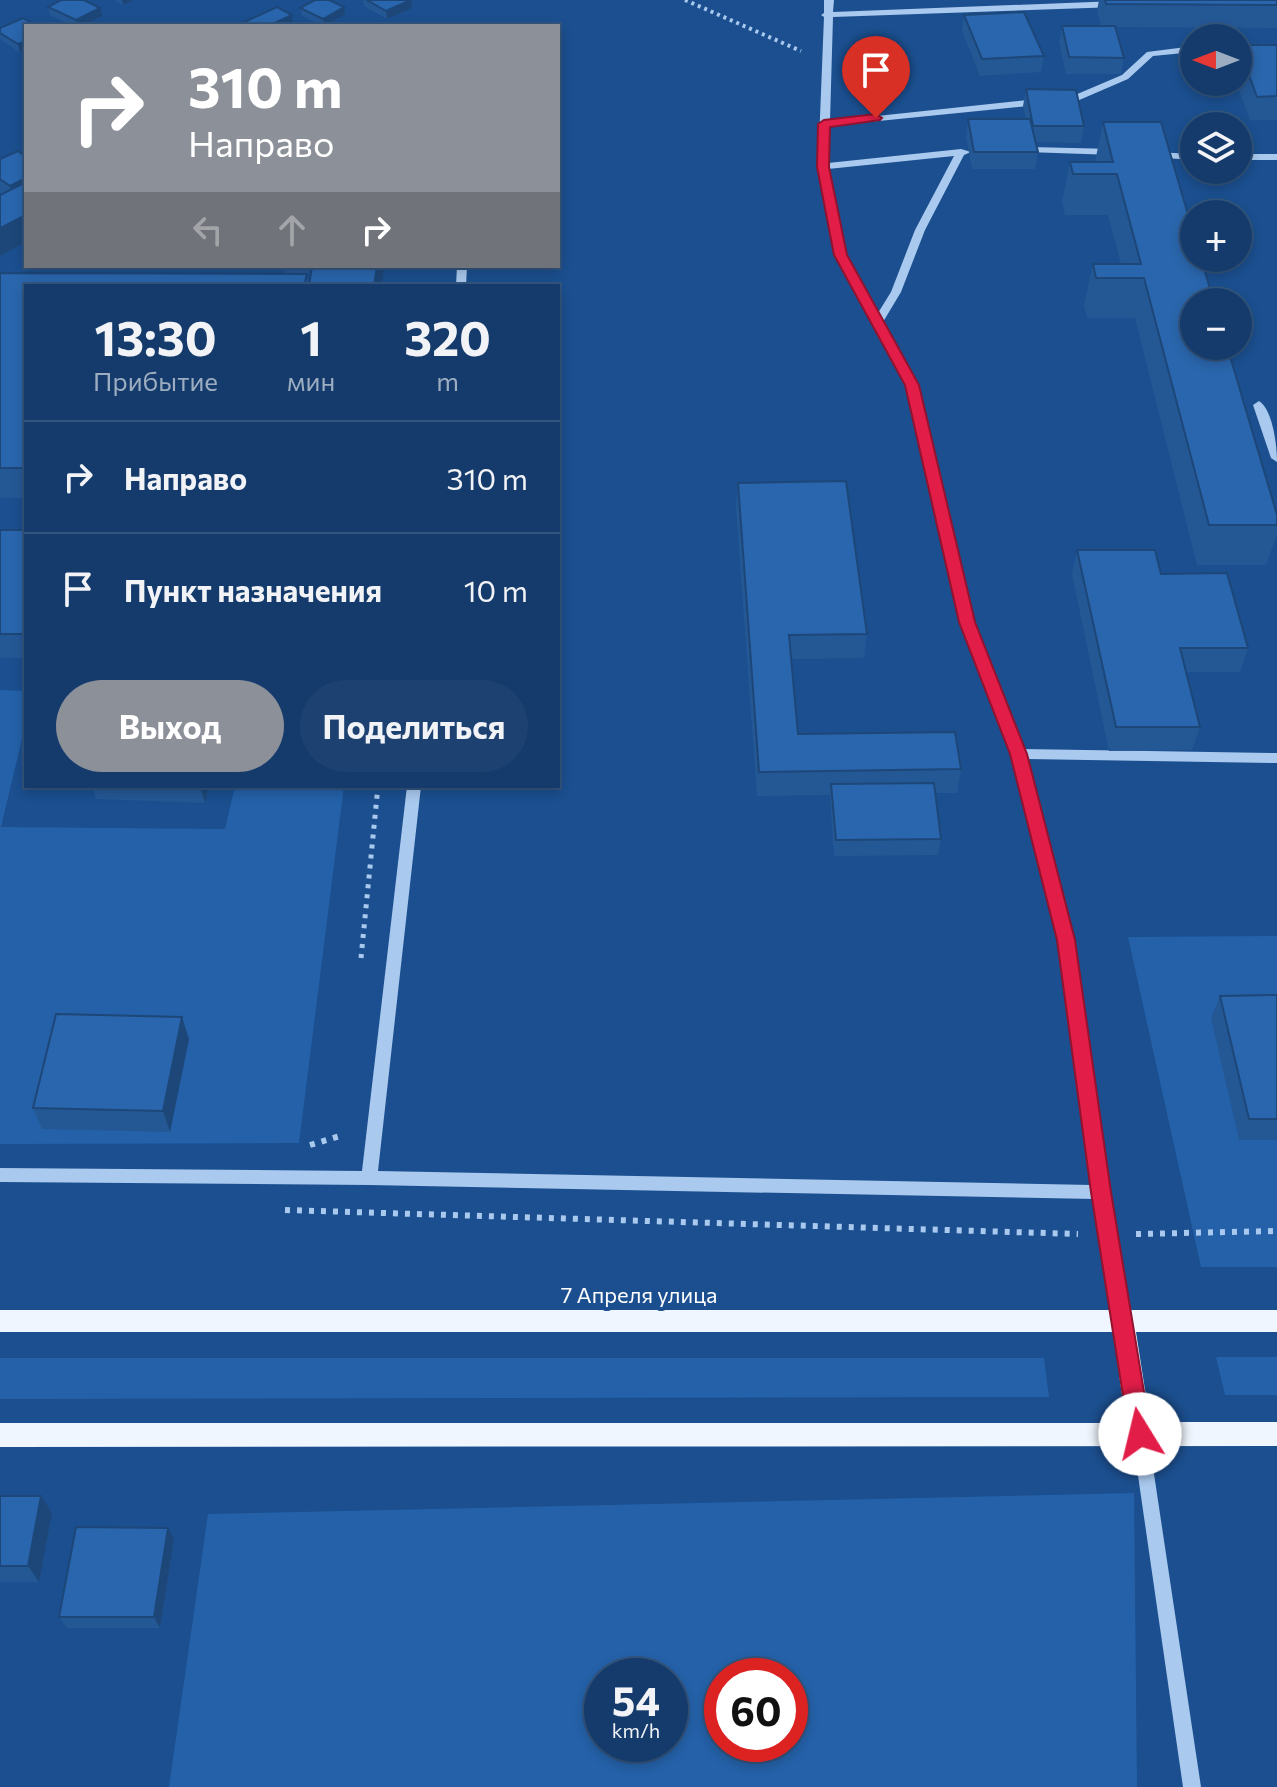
<!DOCTYPE html>
<html lang="ru">
<head>
<meta charset="utf-8">
<style>
	:root { --surface:#143b6b; --page:#1d4271; --text:#f1f3f6; --muted:#9dadc1; --line:#33557e; --accent:#8c9099 }
	body { margin:0; font-family:Commissioner,sans-serif; background:var(--page); color:var(--text); height:100vh; display:flex; flex-direction:column; font-size:30px; white-space:nowrap }
	* { box-sizing:border-box; margin:0 }
	p { font-size:26px; color:var(--muted) }
	.icon { flex:none; width:44px; height:44px; fill:none; stroke:currentColor; stroke-width:2; stroke-linecap:round; stroke-linejoin:round }
	.map { position:relative; flex:1; overflow:hidden }
	.sheet { position:absolute; left:24px; top:284px; width:536px; height:504px; display:flex; flex-direction:column; background:var(--surface); border-radius:0px; box-shadow:0 4px 12px #0003,0 0 0 2px var(--line) }
	.sheet>* { flex:none }
	.hud { position:absolute; left:24px; top:24px; width:536px; height:244px; border-radius:0px; box-shadow:0 4px 12px #0003,0 0 0 2px var(--line); background:#8c9099; color:#fff; overflow:hidden }
	.needle { width:52px; rotate:270deg }
	.controls { position:absolute; left:1180px; top:24px; display:grid; gap:16px }
	.controls a { display:grid; place-items:center; width:72px; height:72px; border-radius:50%; background:var(--surface); box-shadow:0 4px 12px #0003,0 0 0 2px var(--line); font-size:40px }
	.speed { position:absolute; left:584px; top:1658px; display:flex; gap:16px; font-size:40px; font-weight:700; text-align:center }
	.speed>* { display:grid; place-content:center; width:104px; height:104px; border-radius:50%; background:var(--surface); box-shadow:0 4px 12px #0003,0 0 0 2px var(--line); line-height:1 }
	.speed small { font-size:20px; font-weight:400 }
	.speed .limit { border:12px solid #d22; background:#fff; color:#111 }
	.pin { position:absolute; display:grid; place-items:center; width:68px; height:68px; color:#fff; margin:-82px -34px; border-radius:50% 50% 50% 0; rotate:-45deg; box-shadow:0 0 8px #0007 }
	.pin .icon { rotate:45deg }
	.me { position:absolute; width:88px; margin:-44px; rotate:351deg; stroke-linejoin:round; filter:drop-shadow(0 0 6px #0008) }
	.turn { display:flex; align-items:center; gap:28px; height:168px; padding:0 32px; font-size:36px }
	.turn .icon { width:104px; height:104px; stroke-width:2.5 }
	.turn b { display:block; font-size:56px; line-height:68px }
	.lanes { display:flex; align-items:center; height:76px; padding:0 32px; background:#0003; justify-content:center; gap:40px; direction:ltr }
	.lanes .off { opacity:.35 }
	.eta { display:flex; justify-content:space-evenly; align-items:center; height:136px; text-align:center }
	.eta b { font-size:48px; font-weight:700; line-height:56px }
	.cta { display:flex; gap:16px; margin-top:auto; padding:16px 32px }
	.cta a { flex:1; height:92px; border-radius:48px; background:var(--accent); color:#fff; font-size:32px; font-weight:700; line-height:92px; text-align:center }
	.cta a+a { background:var(--page); color:var(--text) }
	ul { padding:0; list-style:none }
	li { display:flex; align-items:center; gap:24px; height:112px; padding:0 32px; border-top:2px solid var(--line) }
	li div { flex:1 }
	li b { display:block; font-size:30px }
	li em { font-style:normal }
	.map>svg:first-child { display:block }
</style>
</head>
<body>
<div class="map">
<svg width="1277" height="1787" viewBox="0 0 1277 1787">
	<rect width="100%" height="100%" fill="#1b4f8f"/>
	<!-- green -->
	<g fill="#2461a8" fill-rule="evenodd">
		<path d="M 0,690 L 26,691 L 26,722 L 1,827 L 225,829 L 235,786 L 344,786 L 299,1143 L 0,1144 Z"/>
		<path d="M 1277,936 L 1277,1267 L 1201,1267 L 1128,937 Z"/>
		<path d="M 1216,1357 L 1277,1357 L 1277,1395 L 1225,1395 Z"/>
		<path d="M 0,1358 L 1044,1358 L 1049,1397 L 0,1399 Z"/>
		<path d="M 1134,1493 L 1137,1787 L 169,1787 L 208,1514 ZM 602,1676 L 670,1676 L 670,1744 L 602,1744 ZM 722,1676 L 790,1676 L 790,1744 L 722,1744 Z"/>
	</g>
	<g fill="none" stroke-linecap="round" stroke-linejoin="round">
		<!-- path-far2 -->
		<path stroke="#a9c9ee" stroke-width="4" stroke-dasharray="3 4" stroke-linecap="butt" d="M 685,0 L 801,51"/>
		<!-- path-far1 -->
		<path stroke="#a9c9ee" stroke-width="5" stroke-dasharray="4 6" stroke-linecap="butt" d="M 361,958 L 378,786"/>
		<!-- path -->
		<g stroke="#a9c9ee" stroke-width="6" stroke-dasharray="5 7" stroke-linecap="butt">
			<path d="M 310,1145 L 343,1135"/>
			<path d="M 285,1210 L 1078,1234"/>
			<path d="M 1136,1234 L 1277,1231"/>
		</g>
		<!-- minor -->
		<g fill="#a9c9ee" fill-rule="evenodd">
			<path d="M 824,0 L 834,0 L 833,12 L 1117,1 L 1122,4 L 1117,7 L 833,17 L 830,121 L 1075,95 L 1122,75 L 1147,52 L 1194,46 L 1194,52 L 1153,56 L 1128,79 L 1077,101 L 829,126 L 828,163 L 961,149 L 971,152 L 964,155 L 925,230 L 901,292 L 883,322 L 918,385 L 973,622 L 1023,749 L 1277,753 L 1277,763 L 1026,759 L 1073,940 L 1109,1192 L 1131,1321 L 1129,1326 L 1123,1329 L 1117,1326 L 1115,1321 L 1094,1199 L 369,1185 L 0,1182 L 0,1168 L 362,1171 L 407,786 L 421,786 L 378,1171 L 1092,1185 L 1059,940 L 1011,754 L 961,622 L 906,385 L 836,255 L 818,167 L 824,17 L 821,15 L 824,13 ZM 954,156 L 915,230 L 891,292 L 878,313 L 846,255 L 828,169 Z"/>
			<path d="M 1030,147 L 1114,149 L 1119,152 L 1114,155 L 1027,152 L 1027,148 Z"/>
			<path d="M 1154,152 L 1194,154 L 1194,160 L 1150,157 L 1149,155 Z"/>
			<rect x="1238" y="154" width="39" height="6"/>
			<path d="M 457,266 L 467,266 L 466,286 L 456,286 Z"/>
			<path d="M 1259,401 C 1273,410 1277,446 1277,462 L 1271,458 L 1253,405 Z"/>
			<path d="M 1140,1426 L 1146,1428 L 1148,1434 L 1201,1787 L 1183,1787 L 1132,1434 L 1134,1428 Z"/>
		</g>
		<!-- major -->
		<path fill="#f0f6ff" fill-rule="evenodd" d="M 0,1310 L 1277,1310 L 1277,1332 L 1136,1332 L 1150,1422 L 1277,1422 L 1277,1446 L 0,1447 L 0,1423 L 1126,1423 L 1113,1332 L 0,1332 Z"/>
	</g>
	<!-- wall -->
	<g fill="#245895">
		<path d="M 114,0 L 133,0 L 123,5 Z"/>
		<path d="M 363,0 L 411,0 L 412,8 L 387,19 L 364,6 Z"/>
		<path d="M 1099,0 L 1277,0 L 1277,28 L 1116,27 L 1124,58 L 1121,74 L 1066,74 L 1059,42 L 1062,26 L 1101,26 L 1097,11 Z"/>
		<path d="M 48,7 L 102,16 L 82,26 L 72,26 L 50,15 Z"/>
		<path d="M 300,8 L 345,15 L 326,26 L 322,26 L 302,16 Z"/>
		<path d="M 964,15 L 1044,56 L 1041,72 L 980,76 L 962,31 Z"/>
		<path d="M 23,18 L 20,53 L 0,39 L 0,28 Z"/>
		<path d="M 1238,45 L 1277,45 L 1277,120 L 1250,120 L 1236,82 L 1238,82 Z"/>
		<path d="M 1026,89 L 1084,126 L 1081,143 L 1036,142 L 1038,152 L 1035,169 L 972,169 L 966,136 L 968,119 L 1026,119 L 1023,106 Z"/>
		<path d="M 1103,122 L 1277,515 L 1277,534 L 1266,565 L 1197,565 L 1135,318 L 1087,318 L 1084,305 L 1093,264 L 1121,264 L 1108,215 L 1065,215 L 1062,202 L 1070,162 L 1095,162 Z"/>
		<path d="M 18,151 L 26,242 L 0,256 L 0,195 L 2,194 L 0,192 L 0,159 Z"/>
		<path d="M 284,266 L 384,266 L 382,286 L 309,286 L 311,274 L 301,274 L 307,274 L 308,286 L 26,286 L 26,498 L 0,498 L 0,273 L 285,274 Z"/>
		<path d="M 738,483 L 867,634 L 864,658 L 791,659 L 798,734 L 961,769 L 957,793 L 935,793 L 941,839 L 938,855 L 834,856 L 830,795 L 757,796 L 736,507 Z"/>
		<rect x="0" y="530" width="26" height="128"/>
		<path d="M 1077,550 L 1161,574 L 1248,648 L 1240,672 L 1186,672 L 1200,727 L 1192,750 L 1109,751 L 1072,574 Z"/>
		<path d="M 92,786 L 209,786 L 205,803 L 96,799 Z"/>
		<path d="M 1277,995 L 1277,1140 L 1239,1140 L 1211,1018 L 1220,996 Z"/>
		<path d="M 189,1039 L 170,1132 L 42,1129 L 33,1108 Z"/>
		<path d="M 0,1496 L 52,1513 L 39,1582 L 0,1582 Z"/>
		<path d="M 174,1539 L 160,1628 L 67,1628 L 59,1617 Z"/>
	</g>
	<!-- shaded-wall -->
	<g fill="#1d4779">
		<path d="M 122,0 L 133,0 L 123,5 Z"/>
		<path d="M 411,0 L 412,8 L 387,19 L 386,11 Z"/>
		<path d="M 344,7 L 345,15 L 324,26 L 323,19 Z"/>
		<path d="M 100,8 L 102,16 L 82,26 L 77,26 L 76,20 Z"/>
		<path d="M 292,15 L 293,23 L 287,26 L 268,26 Z"/>
		<path d="M 26,41 L 26,50 L 20,53 L 18,44 Z"/>
		<path d="M 26,178 L 26,197 L 14,202 L 10,186 Z"/>
		<path d="M 26,215 L 26,242 L 0,256 L 0,228 Z"/>
		<path d="M 377,266 L 384,266 L 382,286 L 374,286 Z"/>
		<path d="M 200,786 L 209,786 L 205,803 Z"/>
		<path d="M 182,1017 L 189,1039 L 170,1132 L 163,1111 Z"/>
		<path d="M 41,1496 L 52,1513 L 39,1582 L 28,1566 Z"/>
		<path d="M 168,1528 L 174,1539 L 160,1628 L 154,1617 Z"/>
	</g>
	<!-- building -->
	<g fill="#2a66ad" stroke="#1d4779" stroke-width="2">
		<path d="M 61,0 L 84,0 L 100,8 L 76,20 L 48,7 Z"/>
		<path d="M 315,0 L 329,0 L 344,7 L 323,19 L 300,8 Z"/>
		<path d="M 367,0 L 411,0 L 386,11 Z"/>
		<path d="M 1105,0 L 1277,0 L 1277,5 L 1106,4 Z"/>
		<path d="M 277,7 L 292,15 L 268,26 L 238,25 Z"/>
		<path d="M 1024,12 L 1044,56 L 982,59 L 964,15 Z"/>
		<path d="M 23,18 L 36,26 L 26,26 L 26,41 L 18,44 L 0,33 L 0,28 Z"/>
		<path d="M 1062,26 L 1115,26 L 1124,58 L 1069,57 Z"/>
		<path d="M 1238,45 L 1277,45 L 1277,96 L 1257,97 Z"/>
		<path d="M 1026,89 L 1076,90 L 1084,126 L 1033,126 Z"/>
		<path d="M 968,119 L 1030,119 L 1038,152 L 974,152 Z"/>
		<path d="M 1103,122 L 1161,122 L 1194,235 L 1194,258 L 1201,258 L 1214,302 L 1194,302 L 1194,346 L 1227,346 L 1277,515 L 1277,525 L 1209,525 L 1144,278 L 1096,278 L 1093,264 L 1141,264 L 1117,174 L 1073,174 L 1070,162 L 1113,162 Z"/>
		<path d="M 18,151 L 26,157 L 26,178 L 10,186 L 0,179 L 0,159 Z"/>
		<path d="M 26,182 L 26,215 L 0,228 L 0,195 Z"/>
		<path d="M 312,266 L 377,266 L 374,286 L 309,286 Z"/>
		<path d="M 0,273 L 307,274 L 304,286 L 26,286 L 26,468 L 0,468 Z"/>
		<path d="M 846,481 L 867,634 L 789,635 L 798,734 L 955,732 L 961,769 L 759,772 L 738,483 Z"/>
		<rect x="0" y="530" width="26" height="104"/>
		<path d="M 1077,550 L 1155,550 L 1161,574 L 1227,573 L 1248,648 L 1180,648 L 1200,727 L 1116,727 Z"/>
		<path d="M 934,783 L 941,839 L 836,840 L 831,784 Z"/>
		<path d="M 1277,995 L 1277,1119 L 1249,1119 L 1220,996 Z"/>
		<path d="M 56,1014 L 182,1017 L 163,1111 L 33,1108 Z"/>
		<path d="M 0,1496 L 41,1496 L 28,1566 L 0,1566 Z"/>
		<path d="M 76,1527 L 168,1528 L 154,1617 L 59,1617 Z"/>
	</g>
	<!-- route -->
	<path fill="#e11d48" stroke="#92132f" stroke-width="2" d="M 876,114 L 882,118 L 880,120 L 830,127 L 829,167 L 847,255 L 919,385 L 975,622 L 1027,754 L 1075,940 L 1111,1192 L 1151,1434 L 1148,1441 L 1140,1445 L 1132,1441 L 1129,1434 L 1091,1192 L 1057,940 L 1010,754 L 959,622 L 905,385 L 834,255 L 817,167 L 818,124 L 824,120 Z"/>
	<g text-anchor="middle" stroke-width="8" stroke-linejoin="round" paint-order="stroke">
		<!-- street labels -->
		<g font-size="22" fill="#fff" stroke="#1b4f8f">
			<text x="639" y="1303">7 Апреля улица</text>
		</g>
	</g>
</svg>
<div class="controls">
<a><svg class="needle" viewBox="-14 -14 28 28"><path d="M0-13l5 13h-10z" fill="#e53935"/><path d="M0 13l5-13h-10z" fill="#9dadc1"/></svg></a>
<a><svg class="icon" aria-label="layers" viewBox="0 0 24 24"><path d="M12 4l9 5-9 5-9-5zM3 14l9 5 9-5"/></svg></a>
<a>+</a>
<a>−</a>
</div>
<div class="speed"><div>54<small>km/h</small></div><div class="limit">60</div></div>
<div class="pin" style="left:876px;top:118px;background:#d93025"><svg class="icon" aria-label="arrive" viewBox="0 0 24 24"><path d="M6 21V4h12l-3 4 3 4H6"/></svg></div>
<svg class="me" style="left:1140px;top:1434px" viewBox="-20 -20 40 40"><circle r="19" fill="#fff"/><path d="M0-13L10 11 0 6-10 11z" fill="#e11d48"/></svg>
<div class="hud">
<div class="turn"><svg class="icon" aria-label="right" viewBox="0 0 24 24"><path d="M7 20v-9h11M14 6l5 5-5 5"/></svg><div><b>310 m</b>Направо</div></div>
<div class="lanes"><svg class="icon off" aria-label="left" viewBox="0 0 24 24"><path d="M17 20v-9H6M10 6l-5 5 5 5"/></svg><svg class="icon off" aria-label="ahead" viewBox="0 0 24 24"><path d="M12 20V5M6 11l6-6 6 6"/></svg><svg class="icon" aria-label="right" viewBox="0 0 24 24"><path d="M7 20v-9h11M14 6l5 5-5 5"/></svg></div>
</div>
<section class="sheet">
<div class="eta">
<div><b>13:30</b><p>Прибытие</p></div>
<div><b>1</b><p>мин</p></div>
<div><b>320</b><p>m</p></div>
</div>
<ul>
<li><svg class="icon" aria-label="right" viewBox="0 0 24 24"><path d="M7 20v-9h11M14 6l5 5-5 5"/></svg><div><b>Направо</b></div><em>310 m</em></li>
<li><svg class="icon" aria-label="arrive" viewBox="0 0 24 24"><path d="M6 21V4h12l-3 4 3 4H6"/></svg><div><b>Пункт назначения</b></div><em>10 m</em></li>
</ul>
<div class="cta"><a>Выход</a><a>Поделиться</a></div>
</section>
</div>
</body>
</html>
